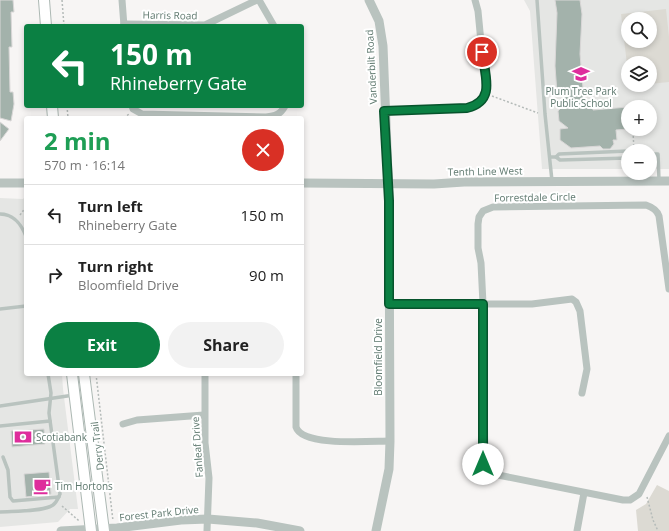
<!DOCTYPE html>
<html lang="en">
<head>
<meta charset="utf-8">
<style>
	:root { --surface:#fff; --page:#f2f2f2; --text:#222; --muted:#767676; --line:#e0e0e0; --accent:#0b8043 }
	body { margin:0; font-family:"Open Sans",sans-serif; background:var(--page); color:var(--text); height:100vh; display:flex; flex-direction:column; font-size:15px; white-space:nowrap }
	* { box-sizing:border-box; margin:0 }
	p { font-size:13px; color:var(--muted) }
	.icon { flex:none; width:22px; height:22px; fill:none; stroke:currentColor; stroke-width:2; stroke-linecap:round; stroke-linejoin:round }
	.map { position:relative; flex:1; overflow:hidden }
	.details { position:absolute; left:24px; top:116px; width:280px; height:260px; display:flex; flex-direction:column; background:var(--surface); border-radius:4px; box-shadow:0 2px 6px #0003 }
	.details>* { flex:none }
	.top-card { position:absolute; left:24px; top:24px; width:280px; height:84px; border-radius:4px; box-shadow:0 2px 6px #0003; background:#0b8043; color:#fff; overflow:hidden }
	.buttons { position:absolute; left:621px; top:12px; display:grid; gap:8px }
	.buttons a { display:grid; place-items:center; width:36px; height:36px; border-radius:50%; background:var(--surface); box-shadow:0 2px 6px #0003; font-size:20px }
	.pin { position:absolute; display:grid; place-items:center; width:34px; height:34px; color:#fff; margin:-17px; border:2px solid #fff; border-radius:50%; box-shadow:0 1px 4px #0007 }
	.me { position:absolute; width:44px; margin:-22px; rotate:0deg; stroke-linejoin:round; filter:drop-shadow(0 0 3px #0008) }
	.turn { display:flex; align-items:center; gap:14px; height:84px; padding:0 20px; font-size:18px }
	.turn .icon { width:52px; height:52px; stroke-width:2.5 }
	.turn b { display:block; font-size:28px; line-height:34px }
	.round { display:grid; place-items:center; flex:none; width:42px; height:42px; border-radius:21px; background:var(--page) }
	.overview { display:flex; align-items:center; justify-content:space-between; height:68px; padding:0 20px }
	h1 { font-size:24px; font-weight:700; line-height:30px; color:#1e9e55 }
	.action { display:flex; gap:8px; margin-top:auto; padding:8px 20px }
	.action a { flex:1; height:46px; border-radius:24px; background:var(--accent); color:#fff; font-size:16px; font-weight:700; line-height:46px; text-align:center }
	.action a+a { background:var(--page); color:var(--text) }
	ul { padding:0; list-style:none }
	li { display:flex; align-items:center; gap:12px; height:60px; padding:0 20px; border-top:1px solid var(--line) }
	li div { flex:1 }
	li b { display:block; font-size:15px }
	li em { font-style:normal }
	.map>svg:first-child { display:block }
</style>
</head>
<body>
<div class="map">
<svg width="669" height="531" viewBox="0 0 669 531">
	<rect width="100%" height="100%" fill="#f7f5f4"/>
	<!-- built -->
	<g fill="#e5e6e4" fill-rule="evenodd">
		<path d="M 524,0 L 669,0 L 669,169 L 650,169 L 650,151 L 628,151 L 628,169 L 542,169 L 530,11 ZM 628,19 L 650,19 L 650,41 L 628,41 ZM 628,63 L 650,63 L 650,85 L 628,85 ZM 628,107 L 650,107 L 650,129 L 628,129 Z"/>
		<path d="M 25,193 L 26,374 L 62,374 L 63,389 L 78,509 L 70,509 L 58,522 L 0,527 L 0,198 L 23,199 L 24,198 Z"/>
	</g>
	<!-- green -->
	<g fill="#dcdad3" fill-rule="evenodd">
		<path d="M 666,9 L 669,37 L 669,82 L 650,84 L 650,63 L 628,63 L 628,73 L 621,14 ZM 628,19 L 650,19 L 650,41 L 628,41 Z"/>
		<path d="M 657,485 L 669,491 L 669,531 L 638,531 L 636,510 L 646,504 Z"/>
	</g>
	<!-- building -->
	<g fill="#a3b2ab" stroke="#d9d7d7">
		<path d="M 0,0 L 13,0 L 14,12 L 11,12 L 12,47 L 9,47 L 10,92 L 13,92 L 14,104 L 11,121 L 0,118 Z"/>
		<path d="M 555,0 L 580,0 L 582,14 L 580,54 L 584,100 L 592,100 L 593,110 L 628,107 L 628,129 L 616,130 L 617,140 L 613,140 L 614,144 L 610,149 L 603,149 L 600,146 L 571,148 L 560,140 L 560,129 L 568,128 L 559,121 L 558,111 L 562,107 L 562,96 L 557,93 L 555,66 L 557,13 Z"/>
		<path d="M 0,122 L 9,129 L 0,141 Z"/>
		<path d="M 44,429 L 45,444 L 12,447 L 11,431 Z"/>
		<path d="M 49,472 L 51,494 L 26,497 L 24,474 Z"/>
	</g>
	<g fill="none" stroke-linecap="round" stroke-linejoin="round">
		<!-- secondary casing -->
		<g stroke="#acb8b3" stroke-width="12">
			<g id="secondary">
				<path d="M 44,0 L 46,26"/>
				<path d="M 52,106 L 53,118"/>
				<path d="M 72,374 L 91,531"/>
				<path d="M 84,374 L 104,531"/>
			</g>
		</g>
		<!-- path -->
		<g stroke="#b5bbb9" stroke-width="1.5" stroke-dasharray="2 2" stroke-linecap="butt">
			<path d="M 62,0 L 64,26"/>
			<path d="M 492,96 L 538,113"/>
			<path d="M 67,106 L 68,118"/>
			<path d="M 124,118 L 129,114"/>
			<path d="M 633,132 L 634,150"/>
			<path d="M 20,215 L 26,207"/>
			<path d="M 96,374 L 113,521"/>
			<path d="M 647,497 L 653,520 L 658,531"/>
			<path d="M 62,506 L 78,520 L 80,519"/>
		</g>
		<!-- service -->
		<g stroke="#b9c3bf" stroke-width="3.5">
			<path d="M 537,0 L 545,114 L 552,181"/>
			<path d="M 639,151 L 649,151"/>
			<path d="M 650,152 L 652,154 L 658,154 L 659,180"/>
			<path d="M 551,157 L 556,157 L 559,154 L 628,151"/>
			<path d="M 556,157 L 560,160 L 628,158"/>
			<path d="M 0,214 C 14,214 21,224 26,236"/>
			<path d="M 0,309 L 26,306"/>
			<path d="M 0,406 L 74,395"/>
			<path d="M 0,426 L 50,421"/>
			<path d="M 3,457 L 8,470 L 10,497 L 13,501 L 59,497"/>
			<path d="M 0,512 C 13,511 43,512 53,505 C 57,502 58,498 60,494 L 49,413 L 51,393 L 48,374"/>
		</g>
		<!-- minor -->
		<g stroke="#b9c3bf" stroke-width="7">
			<path d="M 122,0 L 124,26"/>
			<path d="M 259,0 L 274,26"/>
			<path d="M 124,24 L 205,25 L 257,0"/>
			<path d="M 132,106 L 133,109 L 142,114 L 266,117 C 275,116 280,115 285,106"/>
			<path d="M 384,111 L 467,108 C 477,106 481,103 486,94 L 478,11 L 475,0"/>
			<path d="M 669,289 L 659,216 C 657,210 652,207 646,205 L 493,207 L 483,211 L 479,217 L 478,224 L 478,248 L 481,263 L 483,304 L 485,469 L 493,474 L 623,500 L 630,500 L 639,494 L 669,436"/>
			<path d="M 389,304 L 532,304 L 572,299 L 576,302 L 580,311 L 587,369 L 582,393"/>
			<path d="M 205,374 L 205,443 L 209,478 L 207,531"/>
			<path d="M 296,374 L 296,427 C 302,447 372,441 390,441"/>
			<path d="M 123,424 L 137,420 L 204,415"/>
			<path d="M 577,531 L 584,493"/>
		</g>
		<!-- tertiary -->
		<g stroke="#b9c3bf" stroke-width="9">
			<path d="M 369,0 L 379,21 L 383,46 L 389,201 L 390,441 L 389,469 L 376,531"/>
			<path d="M 0,183 L 26,183"/>
			<path d="M 302,183 L 434,184 L 464,182 L 669,181"/>
			<path d="M 61,531 L 117,528 L 181,520 L 208,519 L 257,523 L 300,531"/>
		</g>
		<!-- secondary -->
		<use href="#secondary" stroke="#fff" stroke-width="10"/>
	</g>
	<g fill="none" stroke-linecap="round" stroke-linejoin="round">
		<!-- route casing -->
		<g stroke="#07532c" stroke-width="10">
			<path id="route" d="M 482,52 C 485,76 496,101 467,108 L 384,111 L 389,201 L 389,304 L 483,304 L 483,464"/>
		</g>
		<!-- route -->
		<use href="#route" stroke="#0b8043" stroke-width="7"/>
	</g>
	<!-- icons -->
	<defs>
		<g id="school-bare" transform="scale(1.38)"><path d="M0-5L7-2L0 1L-7-2ZM-4 1L0 2.5L4 1V4Q0 6-4 4Z" fill="#de2d9c" stroke="#fff" stroke-width="2.5" paint-order="stroke"/></g>
		<g id="bank-bare" transform="scale(1.38)"><path d="M-6-4H6V4H-6ZM0-2.3a2.3 2.3 0 1 0 0 4.6a2.3 2.3 0 1 0 0-4.6Z" fill="#de2d9c" stroke="#fff" stroke-width="2.5" paint-order="stroke"/></g>
		<g id="cafe-bare" transform="scale(1.38)"><path d="M-5.5-4.5H6V0H3Q3 3.5 0 3.5H-2.5Q-5.5 3.5-5.5 0ZM3-3.2v2h1.7v-2ZM-6 4.5H4V6H-6Z" fill="#de2d9c" stroke="#fff" stroke-width="2.5" paint-order="stroke"/></g>
	</defs>
	<g fill-rule="evenodd">
		<use href="#school-bare" x="581" y="74"/>
		<use href="#bank-bare" x="23" y="437"/>
		<use href="#cafe-bare" x="42" y="486"/>
	</g>
	<g text-anchor="middle" stroke-width="4" stroke-linejoin="round" paint-order="stroke">
		<!-- street labels -->
		<g font-size="10" fill="#5e786e" stroke="#fff">
			<text transform="translate(170 15) rotate(1)" y="4">Harris Road</text>
			<text transform="translate(371 67) rotate(-93)" y="4">Vanderbilt Road</text>
			<text transform="translate(485 171) rotate(-1)" y="4">Tenth Line West</text>
			<text transform="translate(535 197) rotate(-1)" y="4">Forrestdale Circle</text>
			<text transform="translate(378 357) rotate(-90)" y="4">Bloomfield Drive</text>
			<text transform="translate(97 446) rotate(-97)" y="4">Derry Trail</text>
			<text transform="translate(197 447) rotate(-94)" y="4">Fanleaf Drive</text>
			<text transform="translate(159 513) rotate(-6)" y="4">Forest Park Drive</text>
		</g>
		<!-- poi labels -->
		<g font-size="10" fill="#5e786e" stroke="#fff" text-anchor="start">
			<text x="581" y="95" text-anchor="middle">Plum Tree Park<tspan x="581" dy="12">Public School</tspan></text>
			<text x="36" y="441">Scotiabank</text>
			<text x="55" y="490">Tim Hortons</text>
		</g>
	</g>
</svg>
<div class="buttons">
<a><svg class="icon" aria-label="search" viewBox="0 0 24 24"><circle cx="10" cy="10" r="6"/><path d="M15 15l6 6"/></svg></a>
<a><svg class="icon" aria-label="layers" viewBox="0 0 24 24"><path d="M12 4l9 5-9 5-9-5zM3 14l9 5 9-5"/></svg></a>
<a>+</a>
<a>−</a>
</div>
<div class="pin" style="left:482px;top:52px;background:#d93025"><svg class="icon" aria-label="arrive" viewBox="0 0 24 24"><path d="M6 21V4h12l-3 4 3 4H6"/></svg></div>
<svg class="me" style="left:483px;top:464px" viewBox="-20 -20 40 40"><circle r="19" fill="#fff"/><path d="M0-13L10 11 0 6-10 11z" fill="#0b8043"/></svg>
<div class="top-card">
<div class="turn"><svg class="icon" aria-label="left" viewBox="0 0 24 24"><path d="M17 20v-9H6M10 6l-5 5 5 5"/></svg><div><b>150 m</b>Rhineberry Gate</div></div>
</div>
<section class="details">
<div class="overview"><div><h1>2 min</h1><p>570 m · 16:14</p></div><a class="round" style="background:#d93025;color:#fff"><svg class="icon" aria-label="close" viewBox="0 0 24 24"><path d="M6 6l12 12M18 6L6 18"/></svg></a></div>
<ul>
<li><svg class="icon" aria-label="left" viewBox="0 0 24 24"><path d="M17 20v-9H6M10 6l-5 5 5 5"/></svg><div><b>Turn left</b><p>Rhineberry Gate</p></div><em>150 m</em></li>
<li><svg class="icon" aria-label="right" viewBox="0 0 24 24"><path d="M7 20v-9h11M14 6l5 5-5 5"/></svg><div><b>Turn right</b><p>Bloomfield Drive</p></div><em>90 m</em></li>
</ul>
<div class="action"><a>Exit</a><a>Share</a></div>
</section>
</div>
</body>
</html>
